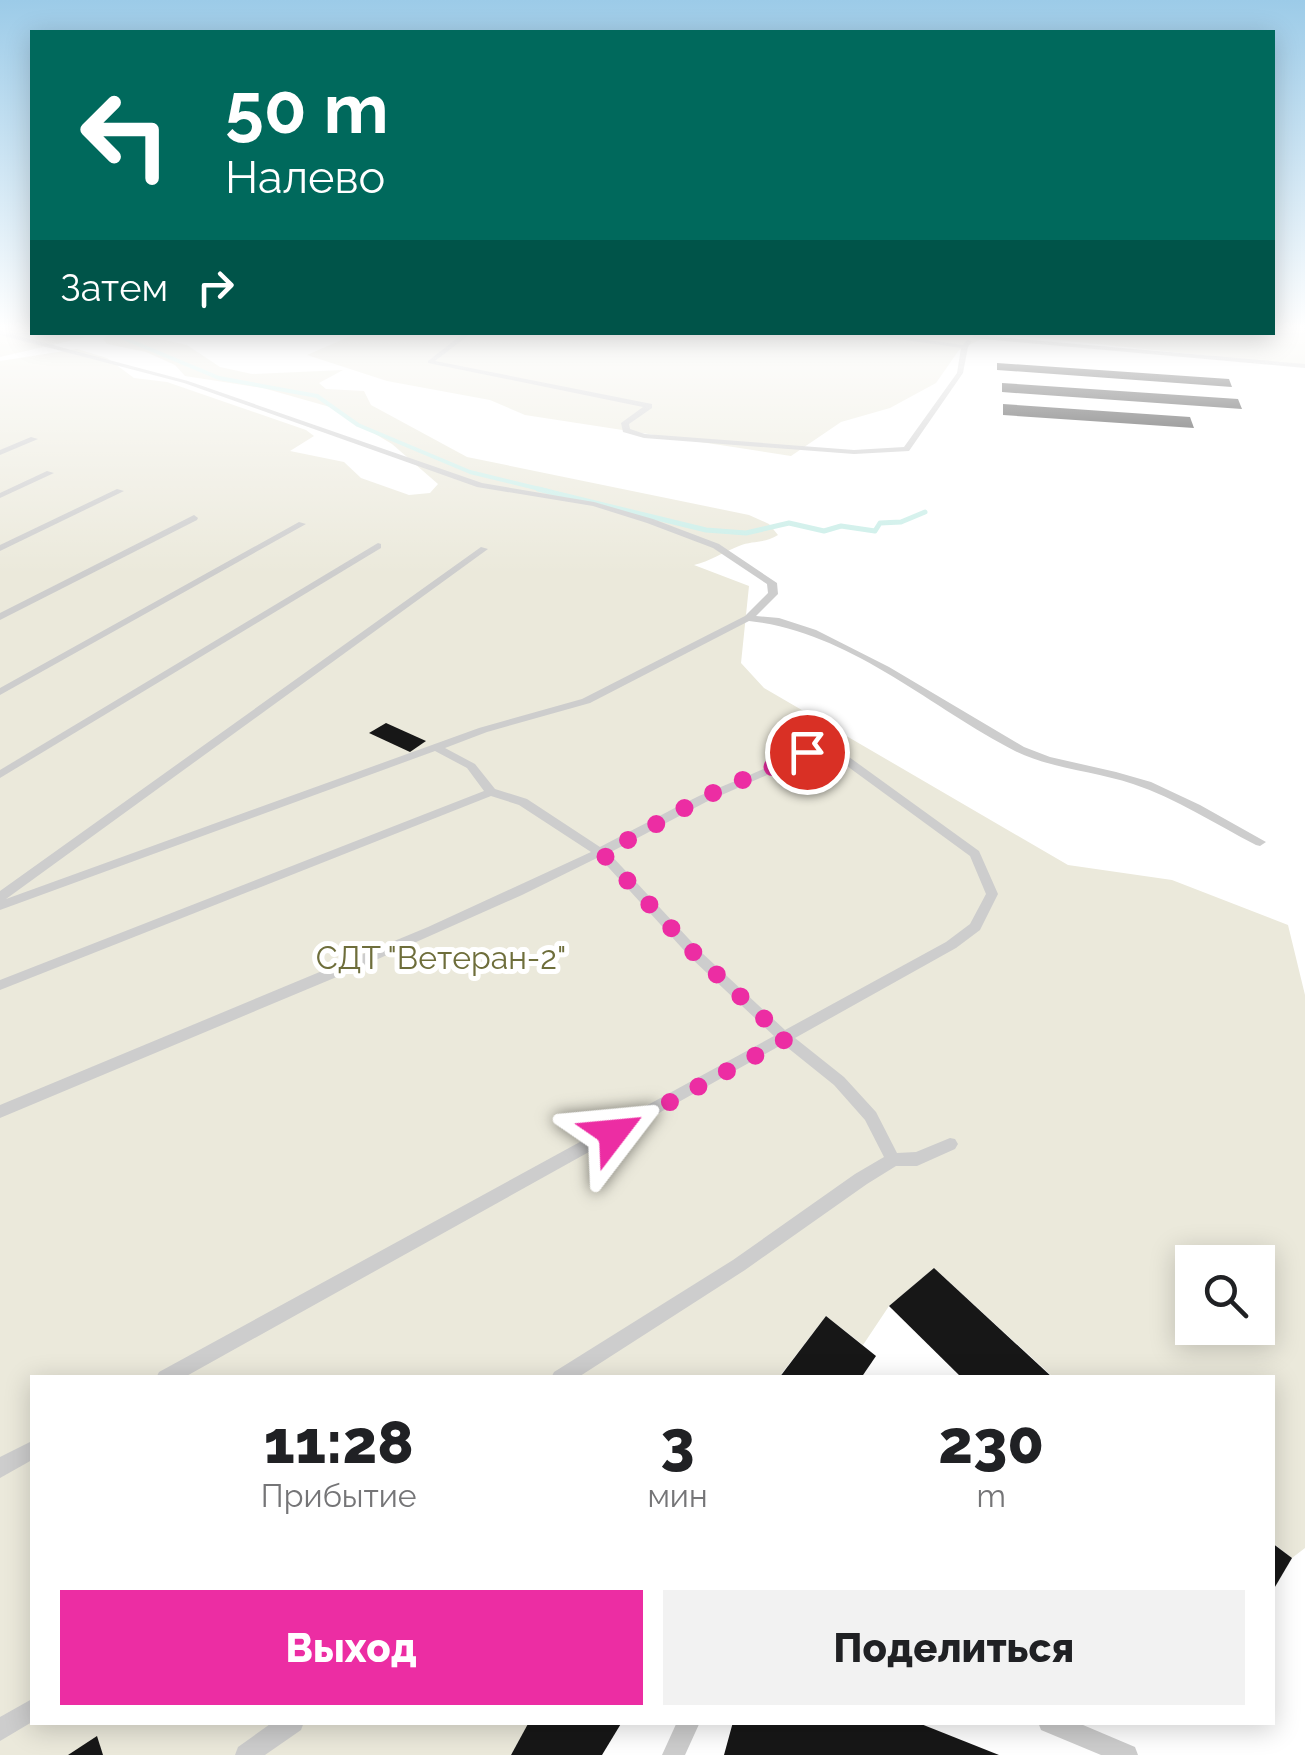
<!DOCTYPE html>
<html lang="ru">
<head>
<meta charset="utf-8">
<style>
	:root { --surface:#fff; --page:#f2f2f2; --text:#202124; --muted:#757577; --accent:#ec2da3 }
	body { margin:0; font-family:Raleway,sans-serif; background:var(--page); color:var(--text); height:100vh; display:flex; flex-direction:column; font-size:38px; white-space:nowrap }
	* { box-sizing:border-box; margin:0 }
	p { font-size:32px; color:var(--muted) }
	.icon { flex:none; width:55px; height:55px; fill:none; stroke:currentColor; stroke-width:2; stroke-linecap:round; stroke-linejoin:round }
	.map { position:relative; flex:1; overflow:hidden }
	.sheet { position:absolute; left:30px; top:1375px; width:1245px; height:350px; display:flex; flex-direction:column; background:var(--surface); border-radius:0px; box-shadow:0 5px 25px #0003 }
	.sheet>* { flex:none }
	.guide { position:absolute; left:30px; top:30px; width:1245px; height:305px; border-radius:0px; box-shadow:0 5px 25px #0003; background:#00695c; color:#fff; overflow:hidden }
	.buttons { position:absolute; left:1175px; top:1245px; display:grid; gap:20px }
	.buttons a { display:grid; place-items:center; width:100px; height:100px; border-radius:0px; background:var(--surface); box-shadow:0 5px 25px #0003; font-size:50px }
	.pin { position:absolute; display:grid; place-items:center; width:85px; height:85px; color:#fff; margin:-42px; border:5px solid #fff; border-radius:50%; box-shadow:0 2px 10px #0007 }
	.me { position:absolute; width:110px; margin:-55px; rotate:61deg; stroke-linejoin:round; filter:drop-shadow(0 0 8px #0008) }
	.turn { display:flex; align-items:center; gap:35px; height:210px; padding:0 30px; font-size:45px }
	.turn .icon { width:130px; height:130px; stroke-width:2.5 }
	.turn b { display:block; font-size:70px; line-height:85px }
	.then { display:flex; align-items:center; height:95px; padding:0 30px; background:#0003; gap:20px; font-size:38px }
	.eta { display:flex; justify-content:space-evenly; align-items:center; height:170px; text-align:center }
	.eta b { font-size:60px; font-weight:800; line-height:70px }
	.button { display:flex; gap:20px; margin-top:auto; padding:20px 30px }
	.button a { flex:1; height:115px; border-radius:0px; background:var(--accent); color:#fff; font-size:40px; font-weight:800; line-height:115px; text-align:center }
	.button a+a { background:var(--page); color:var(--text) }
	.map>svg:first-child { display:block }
</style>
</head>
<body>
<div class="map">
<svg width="1305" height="1755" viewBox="0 0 1305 1755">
	<rect width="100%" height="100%" fill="#fff"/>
	<!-- green -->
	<g fill="#ebe9db" fill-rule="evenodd">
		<path d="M 0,328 L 32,328 L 32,332 L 86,337 L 0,357 Z"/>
		<path d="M 1273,328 L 1305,328 L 1305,366 L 993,333 L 959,350 L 936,383 L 890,408 L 841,422 L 791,456 L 525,415 L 490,400 L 387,381 L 307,355 L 360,332 L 1272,332 Z"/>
		<path d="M 112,333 L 133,333 L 187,345 L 220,367 L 252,374 L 343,370 L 319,383 L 326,389 L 364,391 L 371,405 L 467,457 L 749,515 L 769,524 L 778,535 C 764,544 753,540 739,546 C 723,552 711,561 694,565 L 749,586 L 741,663 L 764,688 L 1068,865 L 1172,880 L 1288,925 L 1305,995 L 1305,1548 L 1292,1558 L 1273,1543 L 1272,1378 L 1053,1377 L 934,1268 L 889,1306 L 863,1345 L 826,1316 L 779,1377 L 32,1378 L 32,1722 L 529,1723 L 511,1755 L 0,1755 L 0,361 L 77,349 L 107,358 L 134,378 L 167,382 L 306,430 L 314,436 L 290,451 L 344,462 L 361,478 L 409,495 L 430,493 L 438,484 L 392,444 L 330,407 L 263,388 L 185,376 L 175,365 L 146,352 L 107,344 L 103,339 ZM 1192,1262 L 1258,1262 L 1258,1328 L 1192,1328 Z"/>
	</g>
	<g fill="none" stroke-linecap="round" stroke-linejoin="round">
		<!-- stream-far1 -->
		<path stroke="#caeee8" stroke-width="4" d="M 109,332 L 219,378 L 317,396 L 358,425 L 470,472 L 548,491"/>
		<!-- stream -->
		<path stroke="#caeee8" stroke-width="5" d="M 538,489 L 706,530 L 746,533 L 789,523 L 824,531 L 841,526 L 875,531 L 880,523 L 901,522 L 925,512"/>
	</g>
	<!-- building -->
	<g fill="#171717">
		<path d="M 997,363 L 1229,379 L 1232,387 L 997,370 Z"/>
		<path d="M 1002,383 L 1238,399 L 1242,409 L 1002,392 Z"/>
		<path d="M 1003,404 L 1190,417 L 1194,428 L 1003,415 Z"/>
		<path d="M 386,723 L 426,741 L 410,752 L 369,733 Z"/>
		<path d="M 934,1268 L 1053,1378 L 962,1378 L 889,1306 Z"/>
		<path d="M 826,1316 L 876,1356 L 861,1378 L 779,1378 Z"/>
		<path d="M 1272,1543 L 1292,1558 L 1272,1592 Z"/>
		<path d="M 529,1722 L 622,1722 L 602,1755 L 511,1755 Z"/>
		<path d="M 733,1722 L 916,1722 L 999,1755 L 724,1755 Z"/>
		<path d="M 97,1736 L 103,1755 L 68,1755 Z"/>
	</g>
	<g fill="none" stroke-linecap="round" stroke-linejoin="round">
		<!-- lane -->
		<g fill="#cdcdcd" fill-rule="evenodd">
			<path d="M 0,331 L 188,381 L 482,483 L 594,502 L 653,519 L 719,544 L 777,583 L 778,594 L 756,616 L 779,618 L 816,630 L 889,667 L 1024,747 L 1050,757 L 1116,772 L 1151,782 L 1200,805 L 1266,842 L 1260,846 L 1256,845 C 1215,824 1176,798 1133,784 C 1094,771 1052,769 1015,751 C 928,706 850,632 749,621 L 590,703 L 487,732 L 445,748 L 475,764 L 495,789 L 527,799 L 600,847 C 633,830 666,812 699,796 C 738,779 778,766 814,741 L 793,715 L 798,712 L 802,713 L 820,736 L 979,851 L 998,894 L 980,930 L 956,948 L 795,1038 L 844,1077 L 876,1112 L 897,1153 L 916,1152 L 950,1138 L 955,1139 L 958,1144 L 955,1149 L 917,1166 L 896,1166 L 867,1184 L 745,1270 L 577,1378 L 551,1378 L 554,1372 L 733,1260 L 855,1174 L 884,1157 L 865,1120 L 834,1085 L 783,1044 L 183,1378 L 156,1378 L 159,1372 L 774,1036 L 691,958 L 599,857 L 522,895 L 351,971 L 0,1118 L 0,1105 L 428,927 L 591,852 L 519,805 L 491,796 L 0,990 L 0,980 L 484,791 L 467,768 L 435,751 L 0,910 L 0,891 L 481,547 L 488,549 L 6,899 L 479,728 L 582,699 L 745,616 L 768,593 L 767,584 L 713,548 L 647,523 L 593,506 L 477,487 L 184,383 L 0,335 ZM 821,747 L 970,856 L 986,894 L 970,924 L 946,942 L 785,1030 L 701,952 L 609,853 L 706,802 L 792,764 Z"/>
			<path d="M 465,332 L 473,332 L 435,361 L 652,404 L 652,408 L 629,424 L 630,429 L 645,434 L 854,450 L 904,447 L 957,373 L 961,348 L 849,332 L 870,332 L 963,345 L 967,340 L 972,341 L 968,347 L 963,373 L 909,451 L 854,454 L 644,438 L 623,432 L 621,423 L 643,407 L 428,363 L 428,361 Z"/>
			<path d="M 974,335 L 1305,364 L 1305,368 L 972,338 Z"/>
			<path d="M 31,437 L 38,439 L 0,455 L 0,450 Z"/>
			<path d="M 47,471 L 54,473 L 0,498 L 0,493 Z"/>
			<path d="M 117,489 L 124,491 L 0,551 L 0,545 Z"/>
			<path d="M 194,515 L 198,518 L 197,520 L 0,620 L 0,613 Z"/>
			<path d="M 299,522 L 306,524 L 0,695 L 0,688 Z"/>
			<path d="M 378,543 L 381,544 L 381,548 L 0,778 L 0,770 Z"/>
			<path d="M 32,1441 L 32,1460 L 0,1478 L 0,1457 Z"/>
			<path d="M 32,1699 L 32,1722 L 0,1741 L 0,1717 Z"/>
			<path d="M 273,1722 L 304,1722 L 301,1730 L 265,1755 L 235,1755 L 238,1747 Z"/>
			<path d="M 677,1722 L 700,1722 L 685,1755 L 662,1755 Z"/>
			<path d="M 1038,1722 L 1076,1722 L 1135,1747 L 1138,1755 L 1101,1755 L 1041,1730 Z"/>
		</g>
	</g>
	<!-- sky -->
	<linearGradient id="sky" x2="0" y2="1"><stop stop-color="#9ccbe8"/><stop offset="0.57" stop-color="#fff"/><stop offset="1" stop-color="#fff" stop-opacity="0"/></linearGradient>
	<rect width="1305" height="574" fill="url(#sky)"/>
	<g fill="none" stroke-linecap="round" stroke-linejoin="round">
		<!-- route -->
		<path stroke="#ec2da3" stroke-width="18" stroke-dasharray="0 32.4" d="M 613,1133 L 786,1039 L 696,955 L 603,854 L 706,796 L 807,752"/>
	</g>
	<g text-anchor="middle" stroke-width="10" stroke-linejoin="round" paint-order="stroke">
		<!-- park labels -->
		<g font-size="32" fill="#6e6e3b" stroke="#fff">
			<text x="441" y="969">СДТ "Ветеран-2"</text>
		</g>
	</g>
</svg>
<div class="buttons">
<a><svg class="icon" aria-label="search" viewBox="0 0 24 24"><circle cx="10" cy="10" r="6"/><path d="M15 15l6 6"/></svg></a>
</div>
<div class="pin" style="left:807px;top:752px;background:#d93025"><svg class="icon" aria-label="arrive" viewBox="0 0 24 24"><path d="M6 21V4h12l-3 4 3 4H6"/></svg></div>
<svg class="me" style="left:613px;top:1133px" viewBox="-20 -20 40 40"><path d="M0-17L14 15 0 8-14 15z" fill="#ec2da3" stroke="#fff" stroke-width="4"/></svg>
<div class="guide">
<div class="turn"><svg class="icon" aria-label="left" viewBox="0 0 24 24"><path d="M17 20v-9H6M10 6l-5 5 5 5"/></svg><div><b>50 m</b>Налево</div></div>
<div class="then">Затем<svg class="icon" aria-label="right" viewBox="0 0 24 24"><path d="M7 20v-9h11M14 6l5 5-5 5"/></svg></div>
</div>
<section class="sheet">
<div class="eta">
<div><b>11:28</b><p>Прибытие</p></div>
<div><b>3</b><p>мин</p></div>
<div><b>230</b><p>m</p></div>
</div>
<div class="button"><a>Выход</a><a>Поделиться</a></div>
</section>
</div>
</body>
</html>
